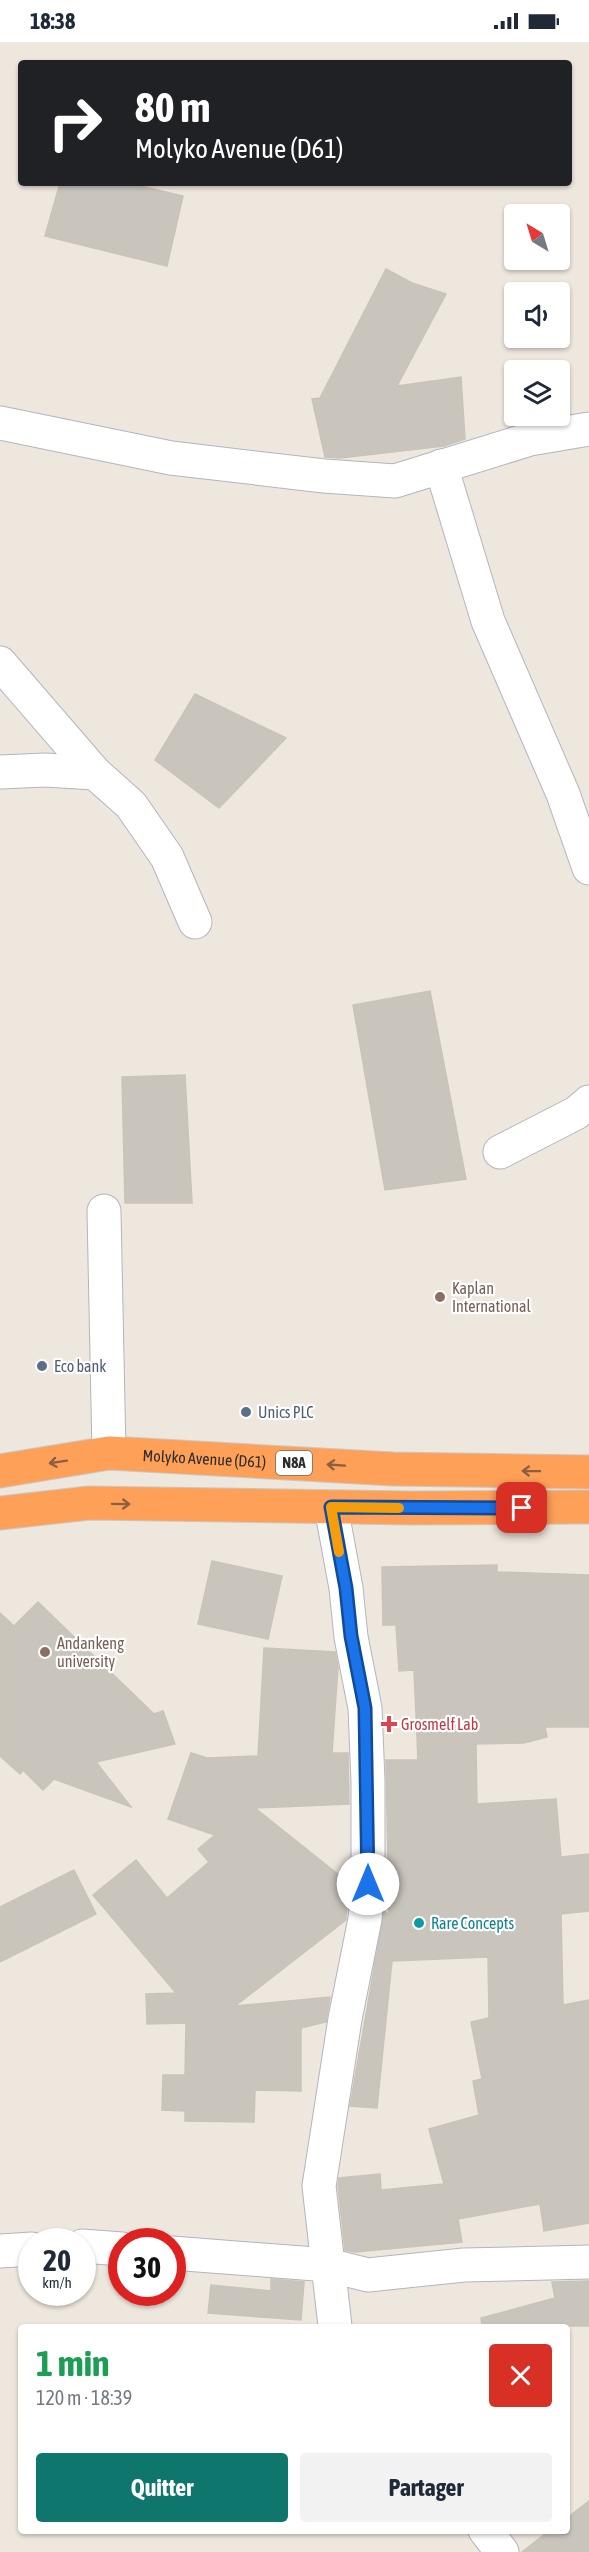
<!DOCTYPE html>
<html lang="fr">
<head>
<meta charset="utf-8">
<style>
	:root { --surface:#fff; --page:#f2f2f3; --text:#1f2937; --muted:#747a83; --accent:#0f766e }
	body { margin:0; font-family:"Asap Condensed",sans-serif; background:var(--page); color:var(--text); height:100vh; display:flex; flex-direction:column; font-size:22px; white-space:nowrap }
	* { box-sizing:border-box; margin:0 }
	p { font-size:20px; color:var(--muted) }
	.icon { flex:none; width:33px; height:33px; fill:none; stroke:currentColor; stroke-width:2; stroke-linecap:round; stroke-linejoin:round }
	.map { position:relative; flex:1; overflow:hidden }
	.drawer { position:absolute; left:18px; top:2282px; width:552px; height:210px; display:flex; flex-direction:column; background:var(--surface); border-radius:6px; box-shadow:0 2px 4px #0004 }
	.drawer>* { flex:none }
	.hud { position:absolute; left:18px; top:18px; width:554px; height:126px; border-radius:6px; box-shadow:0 2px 4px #0004; background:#202124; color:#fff; overflow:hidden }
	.needle { width:39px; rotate:322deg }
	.tools { position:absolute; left:504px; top:162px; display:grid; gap:12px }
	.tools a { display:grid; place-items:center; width:66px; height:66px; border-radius:6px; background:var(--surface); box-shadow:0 2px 4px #0004; font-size:30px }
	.speed { position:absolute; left:18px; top:2186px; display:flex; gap:12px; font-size:30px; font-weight:700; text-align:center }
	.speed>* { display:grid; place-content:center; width:78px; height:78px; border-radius:50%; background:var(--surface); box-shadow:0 2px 4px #0004; line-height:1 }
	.speed small { font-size:15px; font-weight:400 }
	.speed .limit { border:9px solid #d22; background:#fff; color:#111 }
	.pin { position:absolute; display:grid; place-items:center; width:51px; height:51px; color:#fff; margin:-26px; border-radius:12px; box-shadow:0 3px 9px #0006 }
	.me { position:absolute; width:66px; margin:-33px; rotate:0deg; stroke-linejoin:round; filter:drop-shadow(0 0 4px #0008) }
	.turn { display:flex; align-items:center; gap:21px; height:126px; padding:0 18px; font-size:27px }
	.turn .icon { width:78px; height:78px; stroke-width:2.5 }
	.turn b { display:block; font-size:42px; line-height:51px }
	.round { display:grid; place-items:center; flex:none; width:63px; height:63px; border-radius:6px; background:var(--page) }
	.headline { display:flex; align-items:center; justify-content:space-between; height:102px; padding:0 18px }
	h1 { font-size:36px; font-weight:700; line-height:45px; color:#1e9e55 }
	.primary-button { display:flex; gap:12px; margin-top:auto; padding:12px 18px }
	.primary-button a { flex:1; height:69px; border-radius:6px; background:var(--accent); color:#fff; font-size:24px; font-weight:700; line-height:69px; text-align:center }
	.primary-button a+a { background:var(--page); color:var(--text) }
	.status { display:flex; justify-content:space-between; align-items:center; height:42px; padding:0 30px; background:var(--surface); direction:ltr }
	.status svg { height:16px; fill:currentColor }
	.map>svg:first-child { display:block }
</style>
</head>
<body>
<div class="status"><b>18:38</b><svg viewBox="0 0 49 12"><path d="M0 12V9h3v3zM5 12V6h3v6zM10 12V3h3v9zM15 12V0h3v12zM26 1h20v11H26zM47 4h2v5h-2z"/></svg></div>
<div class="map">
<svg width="589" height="2510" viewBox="0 0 589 2510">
	<rect width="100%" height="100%" fill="#eee7de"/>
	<!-- building -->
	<g fill="#c9c5bd" stroke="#cac3b8" stroke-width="1.5">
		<path d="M 60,141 L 128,141 L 183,154 L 167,224 L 45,194 Z"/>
		<path d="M 386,227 L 412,241 L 446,252 L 397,344 L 461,335 L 465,397 L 444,404 L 340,416 L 325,415 L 312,357 L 320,356 Z"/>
		<path d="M 195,652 L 286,696 L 219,766 L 155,718 Z"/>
		<path d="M 430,949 L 466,1137 L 385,1148 L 353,963 Z"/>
		<path d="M 185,1033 L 192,1161 L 125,1161 L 122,1035 Z"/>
		<path d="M 212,1519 L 282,1534 L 268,1597 L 198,1582 Z"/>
		<path d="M 497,1523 L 497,1530 L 589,1533 L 589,1685 L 545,1685 L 547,1695 L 524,1701 L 476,1702 L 477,1762 L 556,1757 L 561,1815 L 589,1812 L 589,1869 L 561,1872 L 563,1963 L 589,1958 L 589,2181 L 544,2189 L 540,2162 L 458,2177 L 462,2200 L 355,2210 L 345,2208 L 338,2144 L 339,2136 L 380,2132 L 381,2148 L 444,2142 L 429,2087 L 479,2073 L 473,2039 L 482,2037 L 471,1980 L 489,1976 L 488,1915 L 392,1919 L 377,2066 L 350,2064 L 384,1869 L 389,1873 L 386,1718 L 418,1718 L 414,1628 L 399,1629 L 396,1583 L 383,1583 L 382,1525 Z"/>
		<path d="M 38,1560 L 154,1672 L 163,1669 L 175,1702 L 96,1720 L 131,1765 L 54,1737 L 43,1748 L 23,1728 L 20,1732 L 0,1714 L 0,1571 L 14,1584 Z"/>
		<path d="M 264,1606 L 335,1610 L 338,1625 L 332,1711 L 348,1711 L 349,1762 L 255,1766 L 349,1841 L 346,1874 L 346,1878 L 235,1964 L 330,1955 L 326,1980 L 301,1986 L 301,2049 L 255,2048 L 254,2080 L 185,2079 L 185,2069 L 162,2068 L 163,2033 L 185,2033 L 186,1981 L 147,1982 L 146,1952 L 176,1951 L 93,1853 L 136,1818 L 167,1856 L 209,1820 L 198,1807 L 215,1793 L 168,1777 L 191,1711 L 207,1716 L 258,1714 Z"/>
		<path d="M 74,1828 L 96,1872 L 0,1920 L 0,1865 Z"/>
		<path d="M 271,2237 L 304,2240 L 301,2278 L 208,2271 L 211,2243 L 271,2249 Z"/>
		<path d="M 589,2239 L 589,2284 L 482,2284 L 481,2276 L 555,2256 L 552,2240 Z"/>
		<path d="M 589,2459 L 589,2510 L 522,2510 L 550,2488 L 567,2488 L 567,2476 Z"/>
	</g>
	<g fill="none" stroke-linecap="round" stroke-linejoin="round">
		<!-- minor casing -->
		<g stroke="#b2b5c0" stroke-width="35">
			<g id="minor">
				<path d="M 0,381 L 171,416 L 324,434 L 395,439 L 530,397 L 589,387"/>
				<path d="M 441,424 L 488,579 L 563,752 L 589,826"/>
				<path d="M 0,621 L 95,731"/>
				<path d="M 0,730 L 45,728 L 95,731 L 131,763 L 167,815 L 195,880"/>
				<path d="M 500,1110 L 576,1071 L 589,1060"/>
				<path d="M 104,1169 L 109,1411"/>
				<path d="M 331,1465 L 346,1546 L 351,1595 L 365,1666 L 368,1739 L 368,1842 L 365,1877 L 345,1977 L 319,2144 L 335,2284"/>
				<path d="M 82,2204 L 122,2207"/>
				<path d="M 0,2209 L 32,2207"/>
				<path d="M 172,2211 L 328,2223 L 368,2233 L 464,2223 L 589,2220"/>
				<path d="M 485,2488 L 502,2510"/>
			</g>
		</g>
		<!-- highway casing -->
		<g stroke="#c8c8c8" stroke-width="35">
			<g id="highway">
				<path id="s1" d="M 0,1429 L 109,1411 L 393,1427 L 589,1430"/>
				<path d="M 0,1471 L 89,1461 L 411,1466 L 589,1465"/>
			</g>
		</g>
		<!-- minor -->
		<use href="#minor" stroke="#fff" stroke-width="33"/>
		<!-- highway -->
		<use href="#highway" stroke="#ffa058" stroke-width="33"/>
	</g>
	<!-- one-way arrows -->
	<defs><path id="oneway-shaft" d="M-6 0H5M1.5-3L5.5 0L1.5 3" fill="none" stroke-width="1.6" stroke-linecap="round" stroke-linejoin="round" transform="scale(1.5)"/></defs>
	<g stroke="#8b6040">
		<use href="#oneway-shaft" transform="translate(58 1420) rotate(171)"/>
		<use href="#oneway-shaft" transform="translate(336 1423) rotate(-176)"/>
		<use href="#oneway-shaft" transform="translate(531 1429) rotate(-179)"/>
		<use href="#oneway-shaft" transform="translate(121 1462) rotate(1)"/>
	</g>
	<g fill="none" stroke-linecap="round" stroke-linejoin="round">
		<!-- route casing -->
		<g stroke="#114b97" stroke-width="15">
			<path id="route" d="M 368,1842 L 365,1666 L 351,1594 L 346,1546 L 331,1465 L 522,1466"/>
		</g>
		<!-- route -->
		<use href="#route" stroke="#1a73e8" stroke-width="10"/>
		<!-- slow -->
		<path stroke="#f59e0b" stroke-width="10" d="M 339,1510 L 331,1465 L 399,1466"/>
	</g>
	<!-- markers -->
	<g fill="#8d6e63" stroke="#fff" stroke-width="2">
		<circle cx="440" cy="1255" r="6"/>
		<circle cx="45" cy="1610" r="6"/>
	</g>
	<g fill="#5c6f8a" stroke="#fff" stroke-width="2">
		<circle cx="42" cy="1324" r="6"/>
		<circle cx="246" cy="1370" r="6"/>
	</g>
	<path fill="#e0444e" stroke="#fff" stroke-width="2" d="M386 1673h6v6h6v6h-6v6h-6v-6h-6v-6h6z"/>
	<circle fill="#0f9aa8" stroke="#fff" stroke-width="2" cx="419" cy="1881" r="6"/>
	<g text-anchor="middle" stroke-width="4.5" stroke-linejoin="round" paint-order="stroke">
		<!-- shield labels -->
		<rect fill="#fff" stroke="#6b6b6b" stroke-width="1.5" x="276" y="1409" width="36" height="24" rx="4.5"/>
		<g font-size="15" font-weight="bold" fill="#2c2c2c">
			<text x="294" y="1426">N8A</text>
		</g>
		<!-- education labels -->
		<g font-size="16" fill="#785e54" stroke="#fff" text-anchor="start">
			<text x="452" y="1252">Kaplan<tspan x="452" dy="18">International</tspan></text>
			<text x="57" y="1607">Andankeng<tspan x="57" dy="18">university</tspan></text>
		</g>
		<!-- service labels -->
		<g font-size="16" fill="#4e5e75" stroke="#fff" text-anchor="start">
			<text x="54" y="1330">Eco bank</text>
			<text x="258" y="1376">Unics PLC</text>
		</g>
		<!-- street labels -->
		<g font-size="16" fill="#2c2c2c" stroke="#fff">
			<text dy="6" stroke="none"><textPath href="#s1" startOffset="206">Molyko Avenue (D61)</textPath></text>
		</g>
		<!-- health labels -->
		<g font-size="16" fill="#be3a42" stroke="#fff" text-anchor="start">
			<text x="401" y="1688">Grosmelf Lab</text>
		</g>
		<!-- culture labels -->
		<g font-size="16" fill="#0d838f" stroke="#fff" text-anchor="start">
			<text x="431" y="1887">Rare Concepts</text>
		</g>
	</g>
</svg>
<div class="tools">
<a><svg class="needle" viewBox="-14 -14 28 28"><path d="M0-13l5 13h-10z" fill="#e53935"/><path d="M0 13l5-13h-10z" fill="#747a83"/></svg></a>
<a><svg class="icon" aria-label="sound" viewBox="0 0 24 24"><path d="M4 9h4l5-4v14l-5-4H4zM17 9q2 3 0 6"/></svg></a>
<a><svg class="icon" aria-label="layers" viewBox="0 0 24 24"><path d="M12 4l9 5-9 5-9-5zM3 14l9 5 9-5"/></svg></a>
</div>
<div class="speed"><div>20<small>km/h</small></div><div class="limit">30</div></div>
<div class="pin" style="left:522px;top:1466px;background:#d93025"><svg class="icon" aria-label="arrive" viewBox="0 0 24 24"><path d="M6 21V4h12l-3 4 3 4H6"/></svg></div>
<svg class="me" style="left:368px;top:1842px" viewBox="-20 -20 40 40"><circle r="19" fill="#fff"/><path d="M0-13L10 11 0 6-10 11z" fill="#1a73e8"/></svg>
<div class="hud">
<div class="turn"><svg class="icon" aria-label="right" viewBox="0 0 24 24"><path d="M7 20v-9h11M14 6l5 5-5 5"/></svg><div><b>80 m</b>Molyko Avenue (D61)</div></div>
</div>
<section class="drawer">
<div class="headline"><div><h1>1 min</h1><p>120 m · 18:39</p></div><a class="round" style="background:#d93025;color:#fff"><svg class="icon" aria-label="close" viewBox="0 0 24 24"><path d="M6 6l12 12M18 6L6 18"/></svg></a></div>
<div class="primary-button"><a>Quitter</a><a>Partager</a></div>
</section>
</div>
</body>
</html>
